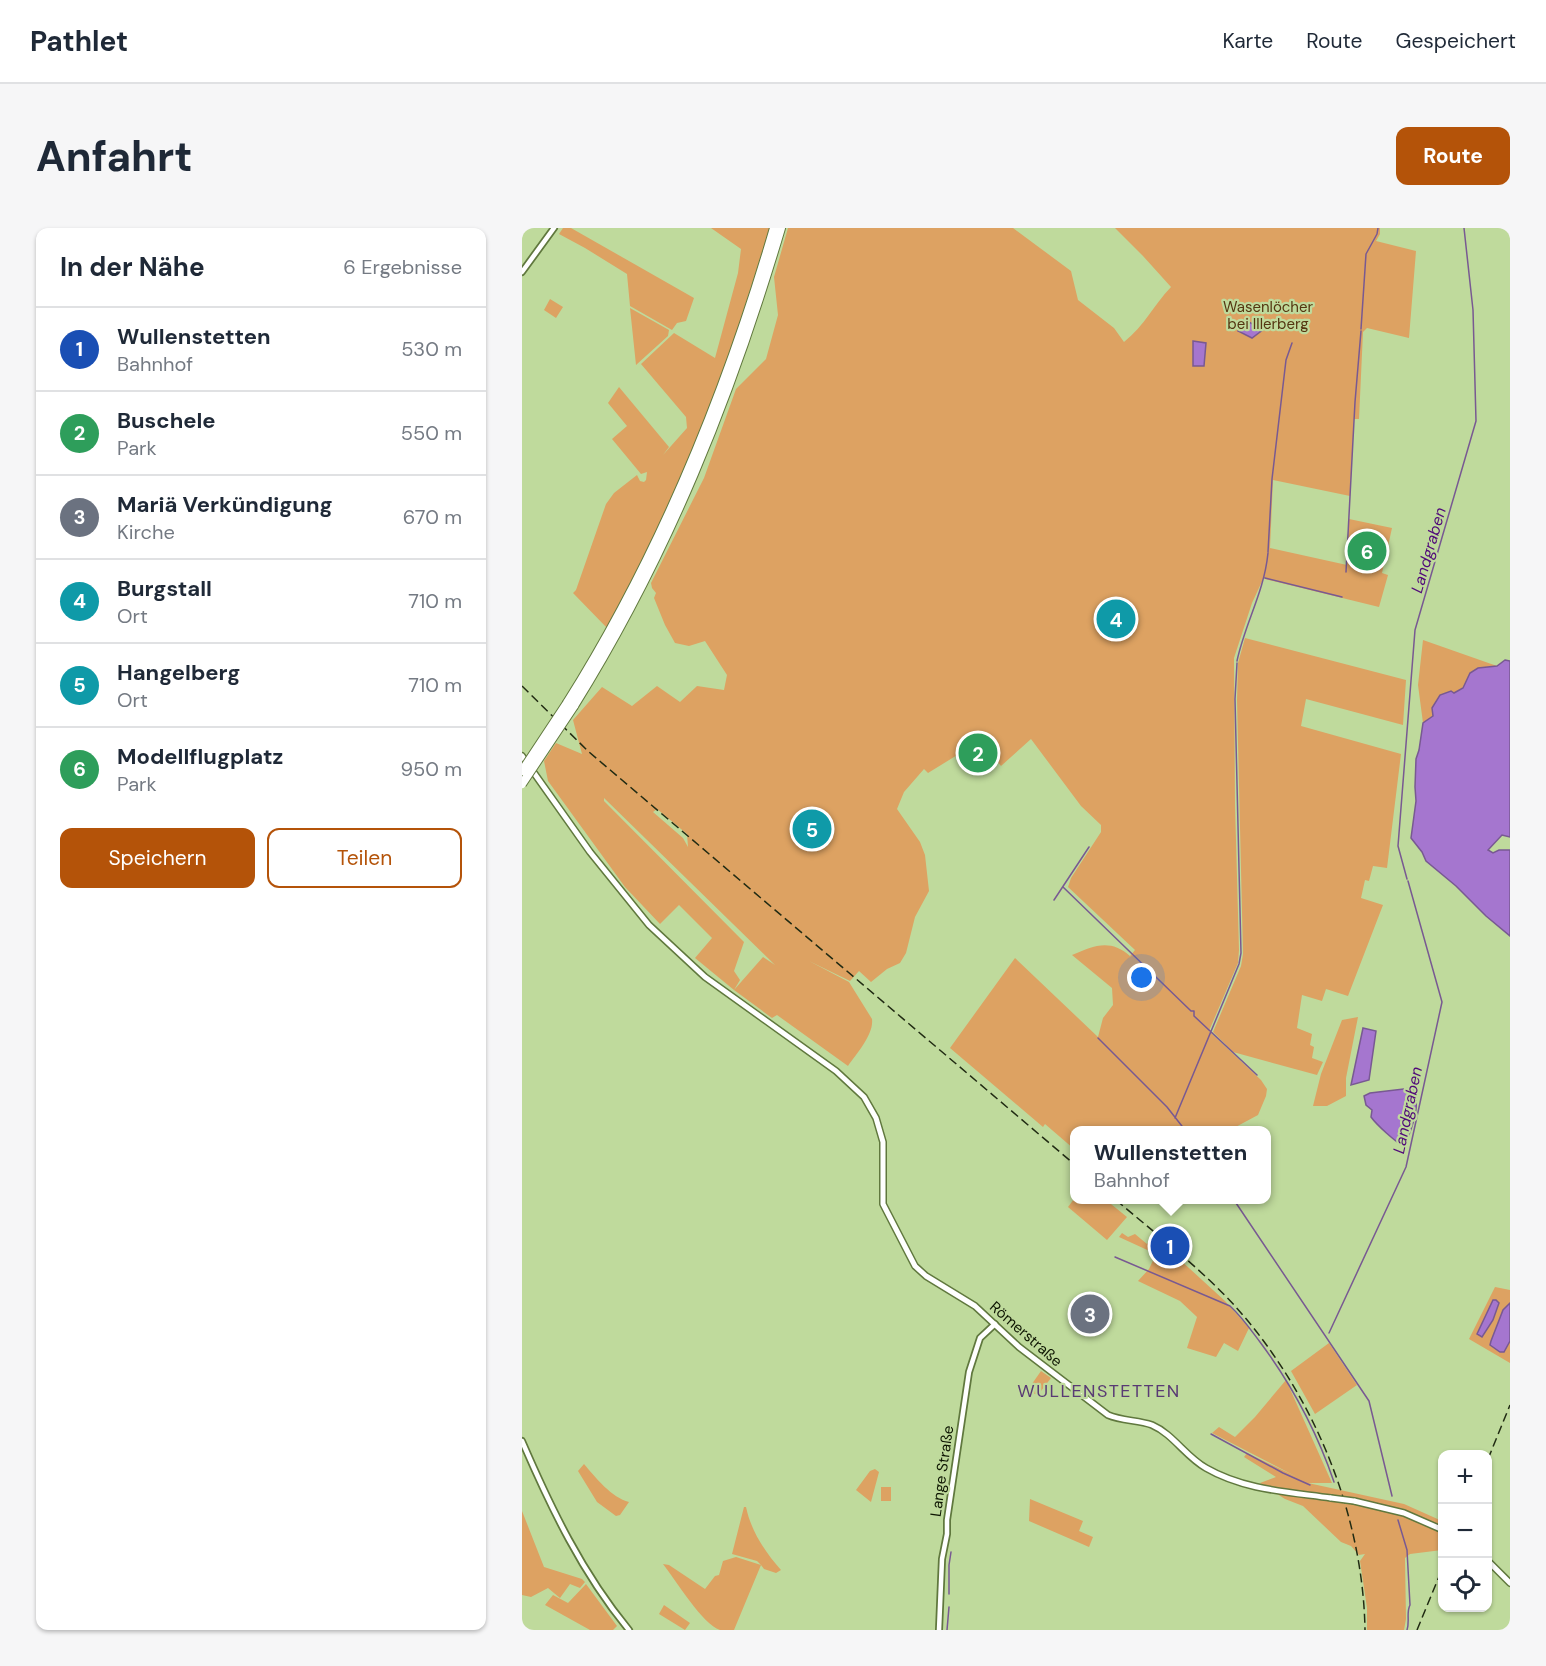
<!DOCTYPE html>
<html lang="de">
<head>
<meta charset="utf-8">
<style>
  body { margin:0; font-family:"DM Sans",sans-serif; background:#f6f6f7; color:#1f2937 }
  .controls { position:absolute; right:18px; bottom:18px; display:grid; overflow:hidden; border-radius:12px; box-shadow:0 2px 4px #0004 }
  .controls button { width:54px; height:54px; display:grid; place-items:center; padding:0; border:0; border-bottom:2px solid #e0e1e3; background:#fff; color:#1f2937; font:30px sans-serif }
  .you { position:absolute; left:620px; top:750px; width:21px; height:21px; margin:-15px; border:4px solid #fff; border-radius:50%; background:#1a73e8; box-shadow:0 0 0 9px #1a73e833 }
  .badge { display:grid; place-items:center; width:39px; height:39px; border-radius:50%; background:#b45309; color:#fff; font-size:20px; font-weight:700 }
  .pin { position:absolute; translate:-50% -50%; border:3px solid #fff; box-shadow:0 2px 6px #0006 }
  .popup { position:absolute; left:548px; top:898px; width:201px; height:78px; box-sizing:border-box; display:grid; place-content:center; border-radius:12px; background:#fff; filter:drop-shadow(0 2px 4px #0005); font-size:20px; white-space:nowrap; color:#747a83 }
  .popup b { font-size:22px; color:#1f2937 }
  .popup::after { content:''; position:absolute; left:50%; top:100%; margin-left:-12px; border:12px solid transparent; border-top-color:#fff }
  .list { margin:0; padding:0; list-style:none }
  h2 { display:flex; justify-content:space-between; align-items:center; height:78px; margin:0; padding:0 24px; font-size:26px }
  h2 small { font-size:20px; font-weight:400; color:#747a83 }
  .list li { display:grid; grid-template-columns:39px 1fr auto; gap:18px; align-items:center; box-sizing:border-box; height:84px; padding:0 24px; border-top:2px solid #e0e1e3 }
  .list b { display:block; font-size:22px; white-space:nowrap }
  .list p { margin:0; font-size:20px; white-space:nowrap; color:#747a83 }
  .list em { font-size:20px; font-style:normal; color:#747a83 }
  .actions { display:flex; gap:12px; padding:18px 24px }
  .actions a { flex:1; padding:14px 0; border:2px solid #b45309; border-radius:12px; text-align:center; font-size:21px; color:#b45309 }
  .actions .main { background:#b45309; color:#fff }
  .icon { flex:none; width:33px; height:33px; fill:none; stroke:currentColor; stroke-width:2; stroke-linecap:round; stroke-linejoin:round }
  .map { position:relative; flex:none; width:988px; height:1402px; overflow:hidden; border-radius:12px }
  header { display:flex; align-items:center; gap:36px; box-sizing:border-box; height:84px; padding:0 30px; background:#fff; border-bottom:2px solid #e0e1e3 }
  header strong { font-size:28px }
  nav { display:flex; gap:33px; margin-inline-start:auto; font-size:21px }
  .intro { display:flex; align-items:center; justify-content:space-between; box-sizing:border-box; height:144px; padding:0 36px }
  h1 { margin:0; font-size:42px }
  .button { padding:15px 27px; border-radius:12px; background:#b45309; color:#fff; font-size:21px; font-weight:700 }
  main { display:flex; gap:36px; padding:0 36px }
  aside { flex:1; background:#fff; border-radius:12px; box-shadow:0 2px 4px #0004 }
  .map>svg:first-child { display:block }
</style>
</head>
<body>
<header>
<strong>Pathlet</strong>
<nav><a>Karte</a><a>Route</a><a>Gespeichert</a></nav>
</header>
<div class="intro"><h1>Anfahrt</h1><a class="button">Route</a></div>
<main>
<aside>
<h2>In der Nähe<small>6 Ergebnisse</small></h2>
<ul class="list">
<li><span class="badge" style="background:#1a4fb4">1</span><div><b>Wullenstetten</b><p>Bahnhof</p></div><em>530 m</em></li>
<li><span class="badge" style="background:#2e9e5b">2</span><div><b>Buschele</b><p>Park</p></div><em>550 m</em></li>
<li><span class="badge" style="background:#6b7280">3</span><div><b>Mariä Verkündigung</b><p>Kirche</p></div><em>670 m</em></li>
<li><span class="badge" style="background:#0f9aa8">4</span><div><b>Burgstall</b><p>Ort</p></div><em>710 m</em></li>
<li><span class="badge" style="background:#0f9aa8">5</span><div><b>Hangelberg</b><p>Ort</p></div><em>710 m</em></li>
<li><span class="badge" style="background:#2e9e5b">6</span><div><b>Modellflugplatz</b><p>Park</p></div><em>950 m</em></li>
</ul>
<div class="actions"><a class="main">Speichern</a><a>Teilen</a></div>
</aside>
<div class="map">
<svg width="988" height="1402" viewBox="0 0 988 1402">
  <rect width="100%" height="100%" fill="#bfda9c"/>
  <path fill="#dda262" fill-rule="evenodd" d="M 41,0 L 49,0 L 172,70 L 164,93 L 155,95 L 150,102 L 108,78 L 105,46 L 63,20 L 37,6 Z
    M 189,0 L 248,0 L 193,171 L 139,296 L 86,401 L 51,365 L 54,362 L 84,276 L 92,265 L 115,247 L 118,253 L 122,254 L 124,252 L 125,244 L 119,246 L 90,211 L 105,198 L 86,175 L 97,159 L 147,219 L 141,227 L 165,200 L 164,189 L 119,136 L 152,105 L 193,130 L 216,45 L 219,21 Z
    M 266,0 L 491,0 L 549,43 L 556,72 L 592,100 L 602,114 C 623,97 631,78 649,59 L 621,28 L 593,0 L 858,0 L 858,6 L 854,13 L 894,23 L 887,110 L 845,100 L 841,104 L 837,191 L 832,191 L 828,268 L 751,252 L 748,320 L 825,337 L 827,291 L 870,300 L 860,345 L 866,347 L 857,379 L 743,351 L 742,349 L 730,375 L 712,430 L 713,576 L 717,722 L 716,735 L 687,803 L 739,852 L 745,861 L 744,868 L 736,887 L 708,902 L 552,902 L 552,921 L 523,896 L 521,899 L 428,820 L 493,730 L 576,809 L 581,790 L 591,777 L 590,760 L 550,727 C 571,718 588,710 608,728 L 613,722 L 546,659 L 549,650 L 579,604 L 579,597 L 559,578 L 509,511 L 479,538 L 458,513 L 406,545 L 402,541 L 382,564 L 375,581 L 398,614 L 403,627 L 407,663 L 393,689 L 384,725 L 378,735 L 365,741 L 349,754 L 337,743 L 328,753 L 287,733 L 327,754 L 350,791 C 352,807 334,826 326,838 L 255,787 L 250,790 L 212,762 L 173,730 L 190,710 L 157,677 L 138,696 L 103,659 L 26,553 L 22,533 L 34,515 L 60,526 L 51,492 L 80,459 L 110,478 L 135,458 L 158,474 L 175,458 L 202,462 L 205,447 L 183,413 L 167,418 L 153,415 L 143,397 L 132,370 L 134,365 L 130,360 L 129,355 L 182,250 L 214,161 L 244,131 L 256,87 L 252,49 ZM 82,570 L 253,737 L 241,729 L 212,762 L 218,752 L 212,743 L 222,714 L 82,573 ZM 135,581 L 165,606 L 166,619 L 161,610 L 131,584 Z
    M 28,71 L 41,79 L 34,90 L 22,82 Z
    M 108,80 L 147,102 L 146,108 L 114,137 Z
    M 723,410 L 884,452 L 881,497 L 784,471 L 779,498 L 879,526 L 865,640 L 851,638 L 847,653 L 843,652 L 839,670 L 861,677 L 826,768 L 804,761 L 800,773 L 780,767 L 775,800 L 790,806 L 788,817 L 792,819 L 790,830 L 801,834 L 795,847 L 711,824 L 691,804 L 719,738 L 721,726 L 715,472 L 716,435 Z
    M 901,412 L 975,438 L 956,440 L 948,445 L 941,460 L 932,466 L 911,488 L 901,495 L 896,457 Z
    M 836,789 L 824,850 L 824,868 L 805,878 L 791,878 L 799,846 L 820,792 Z
    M 552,971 L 584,972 L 605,989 L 585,1012 L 546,979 Z
    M 600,1005 L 606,1009 L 613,1006 L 625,1016 L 632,1008 L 703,1073 L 727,1100 L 716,1123 L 702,1115 L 694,1129 L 665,1120 L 675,1089 L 658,1073 L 616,1053 L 627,1041 L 634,1026 L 597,1009 Z
    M 973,1059 L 988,1062 L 988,1135 L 947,1111 Z
    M 807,1115 L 835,1157 L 793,1186 L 769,1143 Z
    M 519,1143 L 529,1150 L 516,1167 L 505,1163 Z
    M 764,1152 L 810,1255 L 786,1255 L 882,1276 L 920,1293 L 920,1322 L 888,1326 L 883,1330 L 884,1391 L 882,1402 L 845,1402 L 845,1380 L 838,1333 L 843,1326 L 837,1327 L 829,1318 L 819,1314 L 781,1278 L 763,1271 L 738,1255 L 754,1249 L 722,1229 L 725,1225 L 775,1249 L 690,1205 L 697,1199 L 713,1209 L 733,1189 Z
    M 62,1236 C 73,1249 90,1270 107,1274 L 98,1287 L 94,1288 L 75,1274 L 56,1243 Z
    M 353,1241 L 357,1244 L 349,1274 L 334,1262 L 348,1243 Z
    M 359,1259 L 369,1259 L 369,1273 L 359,1273 Z
    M 508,1271 L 561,1293 L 557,1303 L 571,1309 L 567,1319 L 507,1293 Z
    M 222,1279 L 224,1279 C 229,1303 243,1324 259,1342 L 254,1345 L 242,1341 L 239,1337 L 212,1402 C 208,1402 202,1402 198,1402 C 181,1397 153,1351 141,1336 L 147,1337 L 183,1361 L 193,1348 L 197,1347 L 201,1333 L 214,1329 L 239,1337 L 235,1333 L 210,1326 Z
    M 0,1283 L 22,1339 L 60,1351 L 63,1354 L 58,1360 L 48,1356 L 38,1370 L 26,1360 L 9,1369 L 0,1367 Z
    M 64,1356 L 95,1398 L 91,1402 L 68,1402 L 23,1377 L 31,1367 L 46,1375 Z
    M 142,1377 L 168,1395 L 163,1402 L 137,1386 Z"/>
  <path fill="#a576cf" stroke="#785992" stroke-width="1.5" d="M 722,92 L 742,101 L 730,110 L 716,103 Z
    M 671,113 L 684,115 L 682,138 L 671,138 Z
    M 983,432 L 988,433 L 988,609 L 980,607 L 966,622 L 971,625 L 977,622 L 988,622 L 988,708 L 964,688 L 934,658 L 904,633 L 900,624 L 889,610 L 894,573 L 893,559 L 894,531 L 897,522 L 901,495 L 911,488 L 910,480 L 918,467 L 929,463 L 932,465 L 941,460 L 948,445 L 956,440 L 975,438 Z
    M 841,800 L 854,803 L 847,852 L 829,857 Z
    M 890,860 C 901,875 889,903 882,918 C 874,915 854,896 849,889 L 850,882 L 844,877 L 842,868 L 848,865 Z
    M 971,1072 L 974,1072 L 977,1075 L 971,1092 L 960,1109 L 955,1106 Z
    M 988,1075 L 988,1113 L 982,1124 L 978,1124 L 968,1117 L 969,1113 L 981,1082 Z"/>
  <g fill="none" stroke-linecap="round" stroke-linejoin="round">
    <path stroke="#785992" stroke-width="1.5" d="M 839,101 L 844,26 L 855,6 L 856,0
      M 746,324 L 750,251 L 764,132 L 770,115
      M 824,344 L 833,174 L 839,103
      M 743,350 L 820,369
      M 715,433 C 723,395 742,365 746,325
      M 885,651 L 876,618 L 893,402 L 954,193 L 951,82 L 942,0
      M 541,659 L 669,783 L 672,783 L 672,788 L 735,847
      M 532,672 L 567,619
      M 576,810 L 645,879 L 663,902
      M 653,890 L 717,736 L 719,725 L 713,471 L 715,435
      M 712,972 L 847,1173 L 870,1268
      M 593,1029 L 708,1078 C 720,1089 729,1102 738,1114 C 770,1157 795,1204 812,1254
      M 807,1105 L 884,939 L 920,774 L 886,653
      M 689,1206 L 761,1245 L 788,1257
      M 876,1292 L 885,1322 L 888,1377 C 884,1385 888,1393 885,1402
      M 427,1366 L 427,1337 L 429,1324
      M 425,1402 L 427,1379"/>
    <g stroke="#60783e" stroke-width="8">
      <path id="tertiary" d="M 0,44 L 32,0
        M 0,1213 C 29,1280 60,1345 107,1402
        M 417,1402 L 420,1331 L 425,1306 L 425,1292 L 447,1144 L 458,1110 L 473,1096"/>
    </g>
    <g stroke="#60783e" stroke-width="8">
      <path id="secondary" d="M 0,528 L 68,624 L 127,697 L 183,749 L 314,843 L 342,869 L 354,890 L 361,914 L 361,976 L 393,1038 L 404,1048 L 453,1078 L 497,1119 L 586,1187 C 600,1193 616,1192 630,1197 C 651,1206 664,1229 684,1240 C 722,1262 767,1264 809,1270
        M 832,1273 L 882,1285 L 921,1302
        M 966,1333 L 988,1355"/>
    </g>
    <g stroke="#60783e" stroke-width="10">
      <path id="motorway" d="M 45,475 C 138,327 203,168 252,0
        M 52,478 C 146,327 209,169 259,0"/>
    </g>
    <use href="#tertiary" stroke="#fff" stroke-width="4.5"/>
    <use href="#secondary" stroke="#fff" stroke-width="5"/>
    <use href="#motorway" stroke="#fff" stroke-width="8"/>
    <path stroke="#212b13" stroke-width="1.5" stroke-dasharray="9 4.5" stroke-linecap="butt" d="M 0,458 L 67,524 L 552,936
      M 594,972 C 634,1006 677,1039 713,1078 C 791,1165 841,1285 843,1402
      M 966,1231 L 988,1177
      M 895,1402 L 921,1339"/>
    <g stroke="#60783e" stroke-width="8" stroke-linecap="butt">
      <path id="secondary-bridge" d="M 809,1270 L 832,1273"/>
    </g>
    <g stroke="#60783e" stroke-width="10" stroke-linecap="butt">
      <path id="motorway-bridge" d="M 0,543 L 45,475
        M 0,556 L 52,478"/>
    </g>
    <use href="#secondary-bridge" stroke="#fff" stroke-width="5"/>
    <use href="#motorway-bridge" stroke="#fff" stroke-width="8"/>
  </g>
  <g text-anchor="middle" stroke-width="4.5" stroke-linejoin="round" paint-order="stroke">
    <g font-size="15" fill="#553611" stroke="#bfda9c">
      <text x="746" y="84">Wasenlöcher<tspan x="746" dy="17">bei Illerberg</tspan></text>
    </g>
    <g font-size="15" fill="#0e1602" stroke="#bfda9c">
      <text transform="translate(504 1106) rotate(41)" y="5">Römerstraße</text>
      <text transform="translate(420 1243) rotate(-82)" y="5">Lange Straße</text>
    </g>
    <g font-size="16" font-style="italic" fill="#500979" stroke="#bfda9c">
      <text transform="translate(906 322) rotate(-74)" y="6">Landgraben</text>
      <text transform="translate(885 882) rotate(-78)" y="6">Landgraben</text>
    </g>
    <g font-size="18" letter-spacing="1.5" fill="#593a74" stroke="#bfda9c">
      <text x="577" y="1169">WULLENSTETTEN</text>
    </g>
  </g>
</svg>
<div class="controls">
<button>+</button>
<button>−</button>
<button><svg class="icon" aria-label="locate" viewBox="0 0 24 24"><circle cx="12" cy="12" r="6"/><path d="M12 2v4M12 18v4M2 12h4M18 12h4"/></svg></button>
</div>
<div class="you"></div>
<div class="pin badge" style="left:648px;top:1018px;background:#1a4fb4">1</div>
<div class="popup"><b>Wullenstetten</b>Bahnhof</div>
<div class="pin badge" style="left:456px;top:525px;background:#2e9e5b">2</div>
<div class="pin badge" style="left:568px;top:1086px;background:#6b7280">3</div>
<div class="pin badge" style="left:594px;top:391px;background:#0f9aa8">4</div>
<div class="pin badge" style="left:290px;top:601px;background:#0f9aa8">5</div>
<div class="pin badge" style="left:845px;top:323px;background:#2e9e5b">6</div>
</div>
</main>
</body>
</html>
